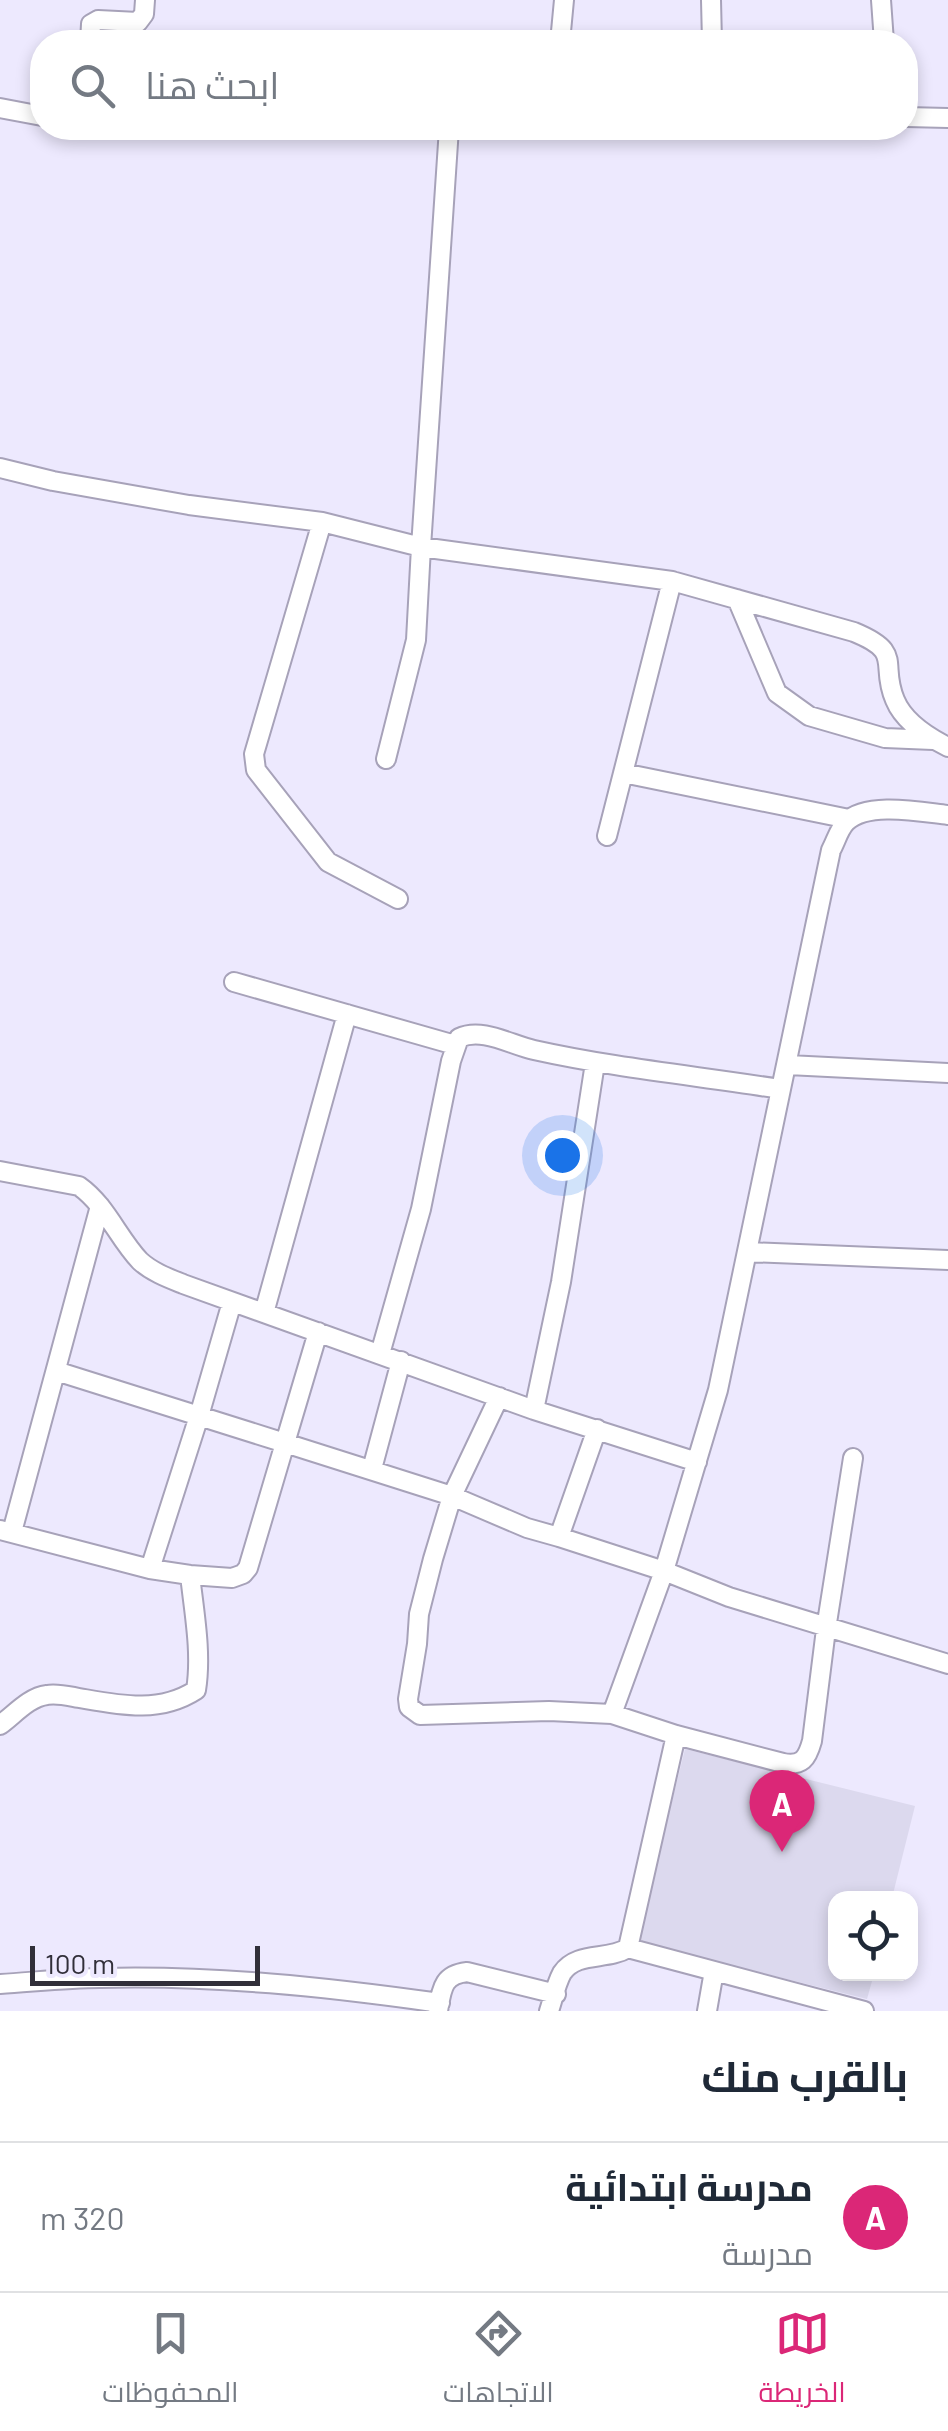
<!DOCTYPE html>
<html lang="ar">
<head>
<meta charset="utf-8">
<style>
  body { margin:0; font-family:Barlow,Cairo,sans-serif; background:#f2f2f3; color:#1f2937; direction:rtl }
  .controls { position:absolute; right:30px; bottom:30px; display:grid; overflow:hidden; border-radius:20px; box-shadow:0 5px 15px #0003 }
  .controls button { width:90px; height:90px; display:grid; place-items:center; padding:0; border:0; border-bottom:2px solid #e0e1e3; background:#fff; color:#1f2937; font:50px sans-serif }
  .scale { position:absolute; left:30px; bottom:25px; width:230px; box-sizing:border-box; padding-left:10px; border:5px solid #312f39; border-top:0; font-size:28px; line-height:35px; white-space:nowrap; color:#312f39; -webkit-text-stroke:8px #ede9fe; paint-order:stroke }
  .you { position:absolute; left:562px; top:1155px; width:35px; height:35px; margin:-25px; border:8px solid #fff; border-radius:50%; background:#1a73e8; box-shadow:0 0 0 15px #1a73e833 }
  .badge { display:grid; place-items:center; width:65px; height:65px; border-radius:50%; background:#db2777; color:#fff; font-size:32px; font-weight:700 }
  .pin { position:absolute; translate:-50% -82px; filter:drop-shadow(0 2px 5px #0008) }
  .pin::after { content:''; position:absolute; top:52px; width:35px; height:30px; background:inherit; clip-path:polygon(0 0,100% 0,50% 100%) }
  .list { margin:0; padding:0; list-style:none }
  h2 { display:flex; justify-content:space-between; align-items:center; height:130px; margin:0; padding:0 40px; font-size:42px }
  h2 small { font-size:32px; font-weight:400; color:#747a83 }
  .list li { display:grid; grid-template-columns:65px 1fr auto; gap:30px; align-items:center; box-sizing:border-box; height:150px; padding:0 40px; border-top:2px solid #e0e1e3 }
  .list b { display:block; font-size:38px; white-space:nowrap }
  .list p { margin:0; font-size:32px; white-space:nowrap; color:#747a83 }
  .list em { font-size:32px; font-style:normal; color:#747a83 }
  .icon { flex:none; width:55px; height:55px; fill:none; stroke:currentColor; stroke-width:2; stroke-linecap:round; stroke-linejoin:round }
  .map { position:relative; flex:none; width:948px; height:2011px; overflow:hidden; direction:ltr }
  .search { position:absolute; background:#fff; box-shadow:0 5px 15px #0003; left:30px; right:30px; top:30px; height:110px; display:flex; align-items:center; gap:25px; box-sizing:border-box; padding:0 35px; border-radius:40px; color:#747a83; font-size:38px }
  .sheet { height:280px; background:#fff }
  nav { display:flex; justify-content:space-around; align-items:center; box-sizing:border-box; height:140px; border-top:2px solid #e0e1e3; background:#fff; font-size:28px; color:#747a83 }
  nav a { display:grid; justify-items:center; gap:5px }
  nav .on { color:#db2777 }
  .map>svg:first-child { display:block }
</style>
</head>
<body>
<div class="map">
<svg width="948" height="2011" viewBox="0 0 948 2011">
  <rect width="100%" height="100%" fill="#ede9fe"/>
  <path fill="#dcd9ee" d="M 685,1749 L 915,1806 L 892,1898 L 836,1898 L 836,1974 L 874,1974 L 867,1999 L 637,1942 Z"/>
  <g fill="none" stroke-linecap="round" stroke-linejoin="round">
    <g stroke="#a7a2b9" stroke-width="22">
      <path id="minor" d="M 711,0 L 712,42
        M 881,0 L 884,42
        M 90,42 L 91,24 L 98,20 L 138,22 L 144,14 L 145,0
        M 560,42 L 564,0
        M 0,108 L 42,116
        M 906,117 L 948,118
        M 0,468 L 53,481 L 189,505 L 322,522 L 421,547 L 449,128
        M 322,522 L 254,754 L 256,770 L 328,862 L 398,899
        M 737,599 L 777,693 L 809,716 L 885,738 L 933,740
        M 386,759 L 416,640 L 421,547 L 672,581 L 854,632 C 905,653 879,663 895,700 C 904,722 928,737 948,747
        M 623,773 L 849,819
        M 607,836 L 672,581
        M 234,982 L 455,1045
        M 788,1065 L 948,1073
        M 0,1171 L 79,1186 C 106,1205 118,1238 140,1261 C 152,1272 168,1278 183,1284 L 534,1410 L 697,1462
        M 748,1252 L 948,1260
        M 264,1313 L 347,1014
        M 318,1332 L 285,1443 L 452,1496 L 527,1528 L 559,1537 L 664,1571 L 729,1597 L 948,1664
        M 380,1354 L 421,1209 L 451,1061 L 459,1038 C 482,1027 511,1045 534,1050 C 615,1068 698,1076 780,1089
        M 499,1397 L 452,1496 L 433,1559 L 419,1614 L 417,1644 L 408,1699 L 409,1707 L 420,1715 L 549,1711 L 612,1714 L 676,1735 L 783,1763 C 802,1766 807,1759 812,1741 L 826,1629 L 853,1458
        M 534,1410 L 561,1282 L 595,1063
        M 372,1469 L 401,1361
        M 0,1530 L 150,1569 L 190,1575 L 232,1578 L 243,1574 L 248,1568 L 285,1443 L 56,1371
        M 12,1532 L 100,1206
        M 559,1537 L 597,1429
        M 150,1569 L 199,1416 L 232,1302
        M 612,1714 L 664,1571 L 718,1390 L 831,850 C 836,841 839,829 846,822 C 867,801 921,812 948,815
        M 0,1725 C 14,1715 29,1697 47,1695 C 57,1693 68,1696 79,1698 C 119,1705 159,1714 196,1690 C 202,1653 194,1612 190,1575
        M 628,1948 L 864,2011
        M 0,1984 C 33,1982 67,1978 100,1978 C 214,1975 327,1987 440,2003
        M 438,2011 C 442,1989 442,1975 467,1972 L 556,1994
        M 549,2011 C 553,1999 556,1984 562,1973 C 577,1951 607,1961 628,1948 L 676,1735
        M 707,2011 L 714,1971"/>
    </g>
    <use href="#minor" stroke="#fff" stroke-width="18"/>
  </g>
</svg>
<div class="controls">
<button><svg class="icon" aria-label="locate" viewBox="0 0 24 24"><circle cx="12" cy="12" r="6"/><path d="M12 2v4M12 18v4M2 12h4M18 12h4"/></svg></button>
</div>
<div class="scale">100 m</div>
<div class="you"></div>
<div class="pin badge" style="left:782px;top:1852px">A</div>
<div class="search"><svg class="icon" aria-label="search" viewBox="0 0 24 24"><circle cx="10" cy="10" r="6"/><path d="M15 15l6 6"/></svg>ابحث هنا</div>
</div>
<section class="sheet">
<h2>بالقرب منك<small></small></h2>
<ul class="list">
<li><span class="badge">A</span><div><b>مدرسة ابتدائية</b><p>مدرسة</p></div><em>320 m</em></li>
</ul>
</section>
<nav>
<a class="on"><svg class="icon" aria-label="map" viewBox="0 0 24 24"><path d="M3 6l6-2 6 2 6-2v14l-6 2-6-2-6 2zM9 4v14M15 6v14"/></svg>الخريطة</a>
<a><svg class="icon" aria-label="directions" viewBox="0 0 24 24"><path d="M12 3l9 9-9 9-9-9zM9 14v-3h6M13 9l2 2-2 2"/></svg>الاتجاهات</a>
<a><svg class="icon" aria-label="saved" viewBox="0 0 24 24"><path d="M7 4h10v16l-5-4-5 4z"/></svg>المحفوظات</a>
</nav>
</body>
</html>
